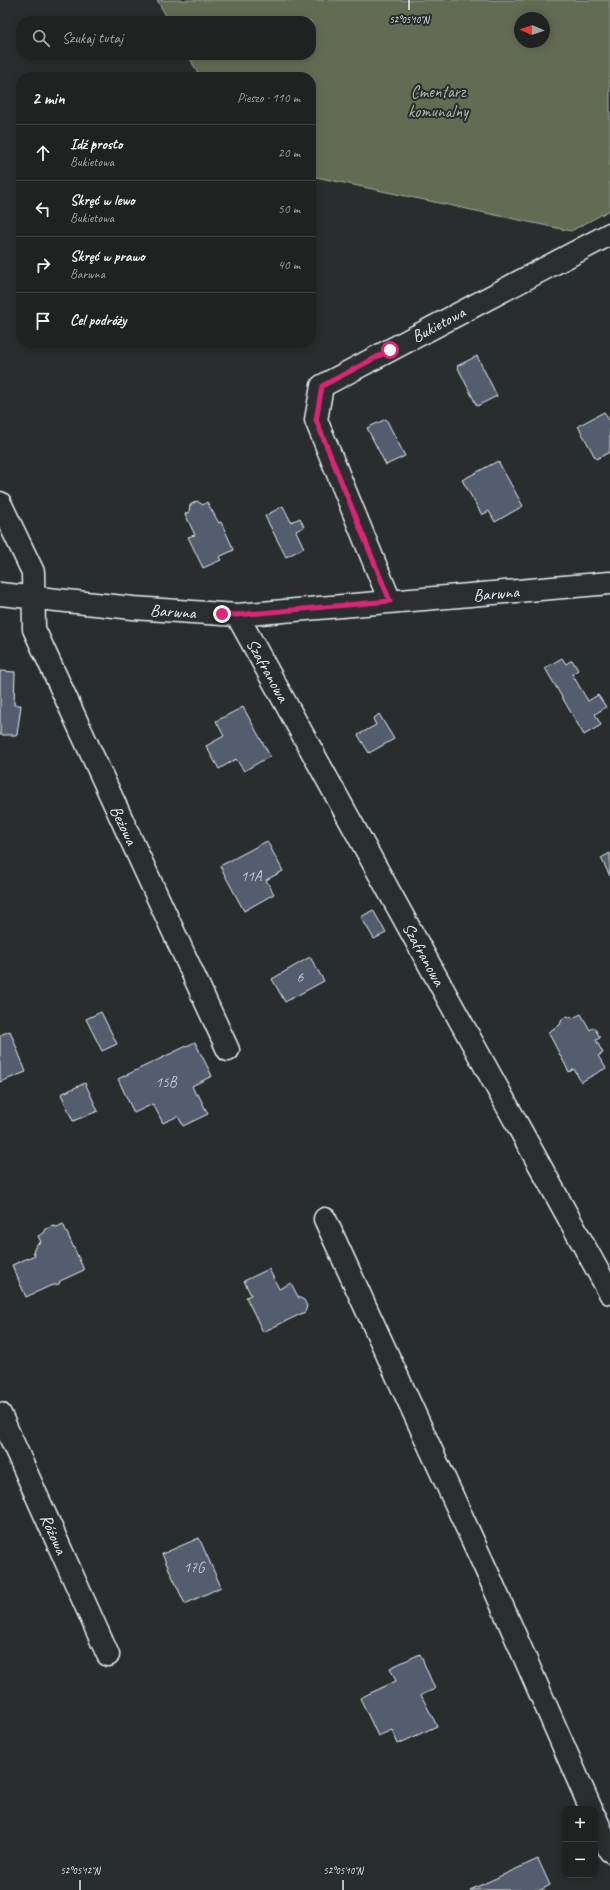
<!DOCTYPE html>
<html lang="pl">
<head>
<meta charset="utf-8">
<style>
  body { margin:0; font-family:Caveat,sans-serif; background:#2d2f2f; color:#f1f3f6 }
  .controls { position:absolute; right:12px; bottom:12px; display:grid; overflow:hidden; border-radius:8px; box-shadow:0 2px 10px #0003 }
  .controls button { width:36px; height:36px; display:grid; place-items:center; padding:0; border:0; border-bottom:1px solid #3d3f40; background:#202222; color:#f1f3f6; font:20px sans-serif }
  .compass { position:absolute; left:514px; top:12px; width:36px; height:36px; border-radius:50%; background:#202222; box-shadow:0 2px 10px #0003; rotate:272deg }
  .stop { position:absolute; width:12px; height:12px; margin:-9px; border:3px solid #db2777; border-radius:50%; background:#fff }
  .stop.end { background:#db2777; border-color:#fff; box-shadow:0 1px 4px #0008 }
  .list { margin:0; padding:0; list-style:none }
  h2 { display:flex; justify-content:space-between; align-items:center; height:52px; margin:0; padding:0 16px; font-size:17px }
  h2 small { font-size:13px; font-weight:400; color:#a2a4a5 }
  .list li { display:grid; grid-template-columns:26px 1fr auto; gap:12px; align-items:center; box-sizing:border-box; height:56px; padding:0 16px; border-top:1px solid #3d3f40 }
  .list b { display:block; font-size:15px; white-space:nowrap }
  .list p { margin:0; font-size:13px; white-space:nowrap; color:#a2a4a5 }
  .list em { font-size:13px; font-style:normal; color:#a2a4a5 }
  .icon { flex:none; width:22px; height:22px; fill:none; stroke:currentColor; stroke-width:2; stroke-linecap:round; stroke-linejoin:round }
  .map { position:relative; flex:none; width:610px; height:1890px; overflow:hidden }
  .search { position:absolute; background:#202222; box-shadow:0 2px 10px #0003; left:16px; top:16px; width:300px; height:44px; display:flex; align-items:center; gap:10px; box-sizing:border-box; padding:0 14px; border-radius:16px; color:#a2a4a5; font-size:15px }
  .panel { position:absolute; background:#202222; box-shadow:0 2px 10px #0003; left:16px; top:72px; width:300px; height:276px; border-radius:16px }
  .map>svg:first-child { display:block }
</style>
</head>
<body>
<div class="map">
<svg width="610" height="1890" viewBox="0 0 610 1890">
  <rect width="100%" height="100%" fill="#2a2d2e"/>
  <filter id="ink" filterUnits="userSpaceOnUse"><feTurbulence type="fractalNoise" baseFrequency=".025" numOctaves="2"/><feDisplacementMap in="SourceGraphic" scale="8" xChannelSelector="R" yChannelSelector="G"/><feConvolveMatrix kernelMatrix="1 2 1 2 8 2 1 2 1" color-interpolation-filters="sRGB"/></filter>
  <g filter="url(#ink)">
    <path fill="#636c52" stroke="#a6aea5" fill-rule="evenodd" d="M 157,0 L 610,0 L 610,210 L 571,231 L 311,176 L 311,77 L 200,77 L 188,55 L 311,55 L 311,21 L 169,21 ZM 520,18 L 544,18 L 544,42 L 520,42 Z"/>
    <path fill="#525d6d" stroke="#e8f1f8" d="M 477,356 L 497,396 L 477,406 L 457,366 Z
      M 604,412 L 610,422 L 610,452 L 596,459 L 578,426 Z
      M 386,419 L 405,456 L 386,465 L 367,428 Z
      M 498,461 L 523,506 L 495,522 L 489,511 L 482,515 L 462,480 Z
      M 197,501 L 203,505 L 207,502 L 219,523 L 221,522 L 234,550 L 219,557 L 221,560 L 203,568 L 188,537 L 195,535 L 185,514 L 189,512 L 190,505 Z
      M 283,506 L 291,522 L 300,518 L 304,527 L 296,531 L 304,548 L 286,557 L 265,516 Z
      M 562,658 L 566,664 L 572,660 L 578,670 L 572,674 L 588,701 L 598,695 L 606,707 L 595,714 L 601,725 L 584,735 L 545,668 Z
      M 0,671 L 15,672 L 14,705 L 21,705 L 17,735 L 0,735 Z
      M 243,707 L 270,756 L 244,771 L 236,759 L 219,769 L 206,746 L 224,736 L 216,721 Z
      M 379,714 L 394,739 L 369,753 L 358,735 L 376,725 L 373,719 Z
      M 267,841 L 283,871 L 266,880 L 274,894 L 244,911 L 220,866 Z
      M 610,853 L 610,876 L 601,858 Z
      M 373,910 L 386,933 L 374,939 L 361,917 Z
      M 310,957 L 324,981 L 285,1002 L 272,979 Z
      M 101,1012 L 117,1044 L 102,1051 L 86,1019 Z
      M 581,1014 L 590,1030 L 594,1027 L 600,1038 L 596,1040 L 603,1053 L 598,1056 L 606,1068 L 581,1082 L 574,1069 L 569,1072 L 548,1032 L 560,1025 L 562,1019 L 567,1016 L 573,1018 Z
      M 10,1031 L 26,1072 L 0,1082 L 0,1035 Z
      M 195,1042 L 212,1076 L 192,1086 L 196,1095 L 198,1094 L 208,1114 L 183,1126 L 178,1116 L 163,1123 L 153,1104 L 134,1113 L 118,1079 Z
      M 85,1083 L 98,1111 L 73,1121 L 61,1094 Z
      M 63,1224 L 84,1270 L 60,1281 L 59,1284 L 50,1286 L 26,1297 L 12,1265 L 35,1255 L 33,1252 L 36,1245 L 41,1242 L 38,1236 L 44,1233 L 46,1229 L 53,1226 L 57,1227 Z
      M 269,1269 L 279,1289 L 291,1283 L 298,1297 L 304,1300 L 307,1306 L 305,1312 L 263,1332 L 246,1297 L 251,1295 L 244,1281 Z
      M 199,1538 L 221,1587 L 185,1604 L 162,1554 Z
      M 420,1654 L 435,1689 L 421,1695 L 437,1726 L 398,1744 L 392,1730 L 378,1736 L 360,1698 L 396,1681 L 390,1668 Z
      M 538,1859 L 550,1885 L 541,1890 L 470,1890 Z"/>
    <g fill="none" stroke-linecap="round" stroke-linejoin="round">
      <g stroke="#e8f1f8" stroke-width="25">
        <path id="minor" d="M 0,503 L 33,572 L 34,629 L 228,1050
          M 0,594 L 133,608 L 237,615 L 610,583
          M 390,601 L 316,420 L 322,386 L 610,234
          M 237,615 L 610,1293
          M 325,1219 L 489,1576 L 591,1809
          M 0,1414 L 108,1655
          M 595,1817 L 610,1851"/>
      </g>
      <use href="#minor" stroke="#2a2d2e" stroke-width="22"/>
    </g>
  </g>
  <g fill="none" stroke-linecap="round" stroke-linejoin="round" filter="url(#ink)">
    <path stroke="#db2777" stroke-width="5" d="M 222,614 L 237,615 L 390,601 L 316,420 L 322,386 L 390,350"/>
  </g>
  <path fill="none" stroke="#e8f1f8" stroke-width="1.5" d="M 409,10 L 409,0M 80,1890 L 80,1880M 343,1890 L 343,1880"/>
  <g text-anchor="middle" stroke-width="4" stroke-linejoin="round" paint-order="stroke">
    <g font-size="15" fill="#c2ccd5">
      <text x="251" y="881">11A</text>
      <text x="300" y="982">6</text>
      <text x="166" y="1087">15B</text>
      <text x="194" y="1572">17G</text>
    </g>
    <g font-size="17" fill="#acb5ad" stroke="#2a2d2e">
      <text x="438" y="97">Cmentarz<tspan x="438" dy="20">komunalny</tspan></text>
    </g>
    <g font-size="17" fill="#e8f1f8" stroke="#2a2d2e">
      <text transform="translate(438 324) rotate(-28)" y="6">Bukietowa</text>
      <text transform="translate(496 593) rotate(-5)" y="6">Barwna</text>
      <text transform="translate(173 611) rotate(4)" y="6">Barwna</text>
      <text transform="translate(268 670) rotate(61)" y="6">Szafranowa</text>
      <text transform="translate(124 825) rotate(65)" y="6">Beżowa</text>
      <text transform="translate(424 954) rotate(61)" y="6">Szafranowa</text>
      <text transform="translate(54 1534) rotate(66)" y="6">Różowa</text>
    </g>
  </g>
  <g font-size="10" text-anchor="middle" fill="#e8f1f8" stroke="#2a2d2e" stroke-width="4" stroke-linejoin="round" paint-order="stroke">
    <text x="409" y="23">52°05'10"N</text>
    <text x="80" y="1874">52°05'12"N</text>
    <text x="343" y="1874">52°05'10"N</text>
  </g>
</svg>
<div class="controls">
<button>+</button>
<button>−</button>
</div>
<svg class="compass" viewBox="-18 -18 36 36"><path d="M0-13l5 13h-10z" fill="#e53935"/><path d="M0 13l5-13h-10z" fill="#a2a4a5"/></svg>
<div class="stop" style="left:390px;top:350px"></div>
<div class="stop end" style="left:222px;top:614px"></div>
<div class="search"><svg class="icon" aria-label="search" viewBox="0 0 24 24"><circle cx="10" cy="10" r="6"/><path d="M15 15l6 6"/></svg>Szukaj tutaj</div>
<section class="panel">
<h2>2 min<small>Pieszo · 110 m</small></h2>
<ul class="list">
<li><svg class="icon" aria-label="ahead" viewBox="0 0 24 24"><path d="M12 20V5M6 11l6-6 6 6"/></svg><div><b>Idź prosto</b><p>Bukietowa</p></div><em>20 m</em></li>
<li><svg class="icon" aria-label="left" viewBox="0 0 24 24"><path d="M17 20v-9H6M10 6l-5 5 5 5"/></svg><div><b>Skręć w lewo</b><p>Bukietowa</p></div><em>50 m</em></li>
<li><svg class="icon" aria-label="right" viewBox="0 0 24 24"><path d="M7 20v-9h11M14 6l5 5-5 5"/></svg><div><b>Skręć w prawo</b><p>Barwna</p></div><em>40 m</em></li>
<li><svg class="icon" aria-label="arrive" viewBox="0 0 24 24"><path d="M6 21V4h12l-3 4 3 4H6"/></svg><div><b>Cel podróży</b></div></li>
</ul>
</section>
</div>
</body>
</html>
